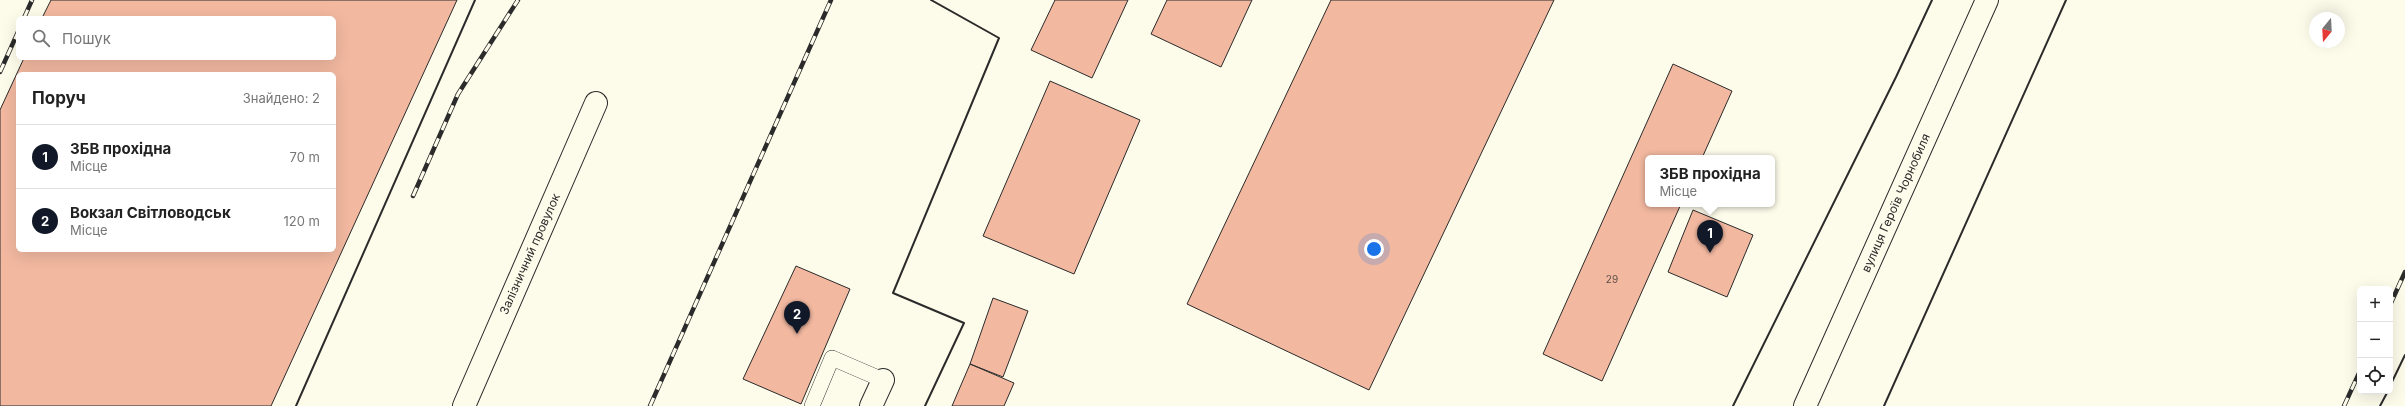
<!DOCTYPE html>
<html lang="uk">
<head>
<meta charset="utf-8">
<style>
  body { margin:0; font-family:Inter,sans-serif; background:#f2f2f2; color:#222 }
  .controls { position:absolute; right:12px; bottom:12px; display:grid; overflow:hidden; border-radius:6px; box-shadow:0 4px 16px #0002 }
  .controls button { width:36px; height:36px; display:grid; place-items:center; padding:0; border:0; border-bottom:1px solid #e0e0e0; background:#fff; color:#222; font:20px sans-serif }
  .compass { position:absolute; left:2309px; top:12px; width:36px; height:36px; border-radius:50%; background:#fff; box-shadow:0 4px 16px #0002; rotate:198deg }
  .you { position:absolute; left:1374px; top:249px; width:14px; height:14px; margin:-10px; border:3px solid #fff; border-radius:50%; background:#1a73e8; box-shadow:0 0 0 6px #1a73e833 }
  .badge { display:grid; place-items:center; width:26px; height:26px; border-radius:50%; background:#111827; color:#fff; font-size:13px; font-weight:700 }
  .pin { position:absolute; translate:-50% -33px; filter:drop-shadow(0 1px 2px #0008) }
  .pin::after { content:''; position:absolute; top:21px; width:14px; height:12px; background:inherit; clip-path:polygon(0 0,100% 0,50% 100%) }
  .popup { position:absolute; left:1645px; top:155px; width:130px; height:52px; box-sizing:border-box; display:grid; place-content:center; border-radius:6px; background:#fff; filter:drop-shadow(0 1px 3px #0005); font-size:13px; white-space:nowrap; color:#767676 }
  .popup b { font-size:15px; color:#222 }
  .popup::after { content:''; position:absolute; left:50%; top:100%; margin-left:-8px; border:8px solid transparent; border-top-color:#fff }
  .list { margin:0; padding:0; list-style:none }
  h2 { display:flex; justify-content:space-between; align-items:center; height:52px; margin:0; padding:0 16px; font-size:17px }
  h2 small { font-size:13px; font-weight:400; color:#767676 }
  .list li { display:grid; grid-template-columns:26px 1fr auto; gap:12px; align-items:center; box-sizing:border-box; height:64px; padding:0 16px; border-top:1px solid #e0e0e0 }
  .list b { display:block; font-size:15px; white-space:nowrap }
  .list p { margin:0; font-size:13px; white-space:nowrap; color:#767676 }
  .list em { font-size:13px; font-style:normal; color:#767676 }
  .icon { flex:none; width:22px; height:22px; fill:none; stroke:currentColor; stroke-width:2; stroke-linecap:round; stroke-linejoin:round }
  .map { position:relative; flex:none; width:2405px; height:406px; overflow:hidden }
  .search { position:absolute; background:#fff; box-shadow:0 4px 16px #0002; left:16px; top:16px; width:320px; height:44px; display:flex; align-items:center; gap:10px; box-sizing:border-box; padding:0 14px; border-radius:6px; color:#767676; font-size:15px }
  .panel { position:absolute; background:#fff; box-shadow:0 4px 16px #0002; left:16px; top:72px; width:320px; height:180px; border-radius:6px }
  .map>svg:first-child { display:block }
</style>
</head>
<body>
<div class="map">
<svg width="2405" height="406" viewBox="0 0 2405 406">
  <rect width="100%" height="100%" fill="#fdfbea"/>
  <path fill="#f2b8a0" stroke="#2b2b2b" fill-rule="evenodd" d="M 51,0 L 457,0 L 271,406 L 0,406 L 0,110 L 24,58 L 334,58 L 334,18 L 42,18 ZM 18,74 L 334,74 L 334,250 L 18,250 Z
    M 1055,0 L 1128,0 L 1092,78 L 1031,50 Z
    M 1167,0 L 1252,0 L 1221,67 L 1151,34 Z
    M 1331,0 L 1554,0 L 1369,390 L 1187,304 Z
    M 1673,64 L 1732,91 L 1702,158 L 1648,158 L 1648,204 L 1681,204 L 1602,381 L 1543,354 Z
    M 1050,81 L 1140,120 L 1074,274 L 983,236 Z
    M 1693,210 L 1753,235 L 1727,297 L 1668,272 Z
    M 796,266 L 850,289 L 801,404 L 743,379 Z
    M 993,298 L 1028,311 L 1003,377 L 970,364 Z
    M 970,364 L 1014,383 L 1004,406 L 952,406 Z"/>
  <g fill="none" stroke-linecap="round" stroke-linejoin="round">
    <g stroke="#2b2b2b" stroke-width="16">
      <path id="service" d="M 812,406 L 832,358 L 883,380"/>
    </g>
    <g stroke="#2b2b2b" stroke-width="24">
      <path id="minor" d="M 464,406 L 596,103
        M 871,406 L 883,380"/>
    </g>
    <g stroke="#2b2b2b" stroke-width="24">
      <path id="secondary" d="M 1805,406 L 1987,0"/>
    </g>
    <use href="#service" stroke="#fdfbea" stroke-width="15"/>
    <use href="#minor" stroke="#fdfbea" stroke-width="22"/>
    <use href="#secondary" stroke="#fdfbea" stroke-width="22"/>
    <g stroke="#2b2b2b" stroke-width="4.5">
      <path id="rail" d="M 24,18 L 32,0
        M 0,72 L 18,32
        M 413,196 L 458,94 L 518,0
        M 2390,305 L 2405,272
        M 650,406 L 831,0
        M 2344,406 L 2360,371"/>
    </g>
    <use href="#rail" stroke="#fdfbea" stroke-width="3" stroke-dasharray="9" stroke-linecap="butt"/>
    <path stroke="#2b2b2b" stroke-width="2" d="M 2390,386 L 2405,355
      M 296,406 L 475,0
      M 925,406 L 964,323 L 893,293 L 999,38 L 931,0
      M 1733,406 L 1896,77 L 1932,0
      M 1884,406 L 2066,0
      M 2380,406 L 2388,391"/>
  </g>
  <g text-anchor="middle" stroke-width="3" stroke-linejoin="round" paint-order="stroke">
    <g font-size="10" fill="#5d4e48">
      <text x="1612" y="283">29</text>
    </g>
    <g font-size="12" fill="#2b2b2b" stroke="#fdfbea">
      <text transform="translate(1896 203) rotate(-66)" y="4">вулиця Героїв Чорнобиля</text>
      <text transform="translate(530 254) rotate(-66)" y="4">Залізничний провулок</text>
    </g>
  </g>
</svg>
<div class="controls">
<button>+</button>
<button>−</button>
<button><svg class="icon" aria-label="locate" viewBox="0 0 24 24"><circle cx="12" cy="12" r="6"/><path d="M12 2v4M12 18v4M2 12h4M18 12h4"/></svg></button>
</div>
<svg class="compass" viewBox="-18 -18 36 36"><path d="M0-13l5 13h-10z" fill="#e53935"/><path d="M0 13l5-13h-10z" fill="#767676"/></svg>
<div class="you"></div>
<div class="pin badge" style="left:1710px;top:253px">1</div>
<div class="popup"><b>ЗБВ прохідна</b>Місце</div>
<div class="pin badge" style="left:797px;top:334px">2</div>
<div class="search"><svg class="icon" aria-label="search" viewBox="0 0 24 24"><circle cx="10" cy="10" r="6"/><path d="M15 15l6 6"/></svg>Пошук</div>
<section class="panel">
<h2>Поруч<small>Знайдено: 2</small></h2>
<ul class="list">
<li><span class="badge">1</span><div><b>ЗБВ прохідна</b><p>Місце</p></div><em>70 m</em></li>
<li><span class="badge">2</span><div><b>Вокзал Світловодськ</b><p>Місце</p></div><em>120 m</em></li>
</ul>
</section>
</div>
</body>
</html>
